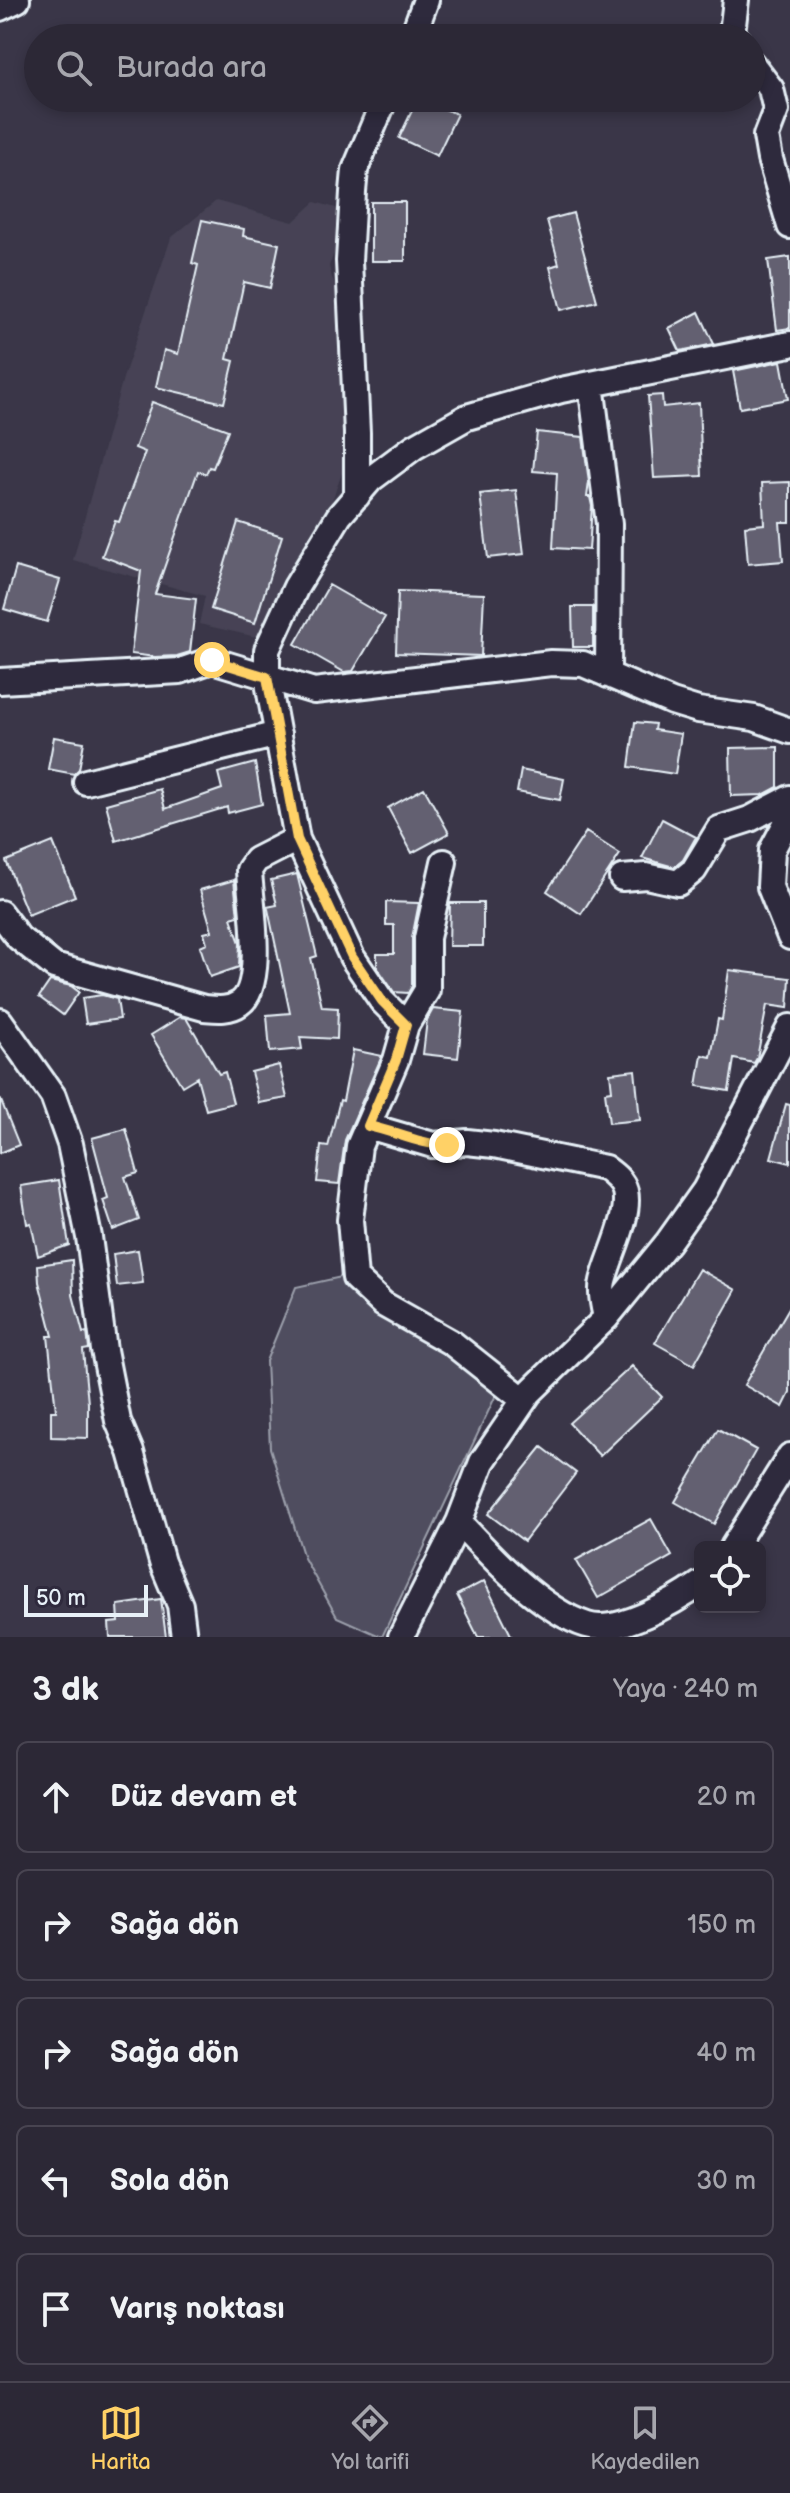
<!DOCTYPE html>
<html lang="tr">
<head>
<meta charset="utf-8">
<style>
  body { margin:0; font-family:"Balsamiq Sans",sans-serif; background:#34303e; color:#f1f3f6 }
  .controls { position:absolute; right:24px; bottom:24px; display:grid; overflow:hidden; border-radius:12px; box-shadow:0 4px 12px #0003 }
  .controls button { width:72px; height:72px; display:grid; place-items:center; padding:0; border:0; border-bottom:2px solid #484451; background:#2c2836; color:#f1f3f6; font:40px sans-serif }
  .scale { position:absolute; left:24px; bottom:20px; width:124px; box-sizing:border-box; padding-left:8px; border:4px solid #e8f1f8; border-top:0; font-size:22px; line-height:28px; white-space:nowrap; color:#e8f1f8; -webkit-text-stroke:6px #2f2a3d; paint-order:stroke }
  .stop { position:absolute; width:24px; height:24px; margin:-18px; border:6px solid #ffd166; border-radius:50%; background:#fff }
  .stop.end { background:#ffd166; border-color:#fff; box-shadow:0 2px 8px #0008 }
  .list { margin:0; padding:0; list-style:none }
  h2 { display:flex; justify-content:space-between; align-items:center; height:104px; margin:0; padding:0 32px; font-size:34px }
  h2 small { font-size:26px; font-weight:400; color:#a6a6ad }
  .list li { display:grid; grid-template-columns:52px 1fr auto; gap:24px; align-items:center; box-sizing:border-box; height:112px; margin:0 16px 16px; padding:0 16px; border:2px solid #484451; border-radius:12px }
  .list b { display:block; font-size:30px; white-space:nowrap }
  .list em { font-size:26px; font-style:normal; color:#a6a6ad }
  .icon { flex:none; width:44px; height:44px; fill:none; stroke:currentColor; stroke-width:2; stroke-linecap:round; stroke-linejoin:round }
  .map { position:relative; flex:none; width:790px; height:1637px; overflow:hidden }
  .search { position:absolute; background:#2c2836; box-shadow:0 4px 12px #0003; left:24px; right:24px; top:24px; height:88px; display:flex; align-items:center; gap:20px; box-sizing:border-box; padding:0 28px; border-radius:44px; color:#a6a6ad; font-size:30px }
  .sheet { height:744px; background:#2c2836 }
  nav { display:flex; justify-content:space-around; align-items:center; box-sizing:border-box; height:112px; border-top:2px solid #484451; background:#2c2836; font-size:22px; color:#a6a6ad }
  nav a { display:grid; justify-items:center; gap:4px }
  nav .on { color:#ffd166 }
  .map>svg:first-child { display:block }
</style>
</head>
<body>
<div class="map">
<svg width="790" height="1637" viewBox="0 0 790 1637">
  <rect width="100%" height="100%" fill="#3a3648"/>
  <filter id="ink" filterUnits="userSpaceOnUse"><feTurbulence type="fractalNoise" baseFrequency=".0125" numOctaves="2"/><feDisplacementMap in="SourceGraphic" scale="16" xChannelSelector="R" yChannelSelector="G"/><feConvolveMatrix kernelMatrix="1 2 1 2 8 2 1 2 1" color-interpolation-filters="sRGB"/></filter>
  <g filter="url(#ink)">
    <path fill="#464354" d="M 216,201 L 293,222 L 315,202 L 350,212 L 329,266 L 332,278 L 341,293 L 351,449 L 327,514 L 261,638 L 199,624 L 205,596 L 73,560 L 123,378 L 171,238 Z"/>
    <path fill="#504e5f" stroke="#9ca0ac" stroke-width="2" d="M 341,1277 L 358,1296 L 456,1359 L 496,1395 L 382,1637 L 337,1617 L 304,1558 L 270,1448 L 266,1361 L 296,1287 Z"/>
    <path fill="#636171" stroke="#e8f1f8" stroke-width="2" d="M 418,98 L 457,114 L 437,156 L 399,138 Z
      M 371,202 L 405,202 L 405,261 L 371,261 Z
      M 573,213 L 597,301 L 561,310 L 550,267 L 559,264 L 547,220 Z
      M 202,220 L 244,229 L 243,236 L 279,244 L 270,288 L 244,282 L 227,359 L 234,361 L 224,403 L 156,387 L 164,350 L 178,354 L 198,265 L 192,263 Z
      M 790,257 L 790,328 L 777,330 L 768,260 Z
      M 699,312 L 714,344 L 680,351 L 669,328 Z
      M 781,361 L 788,399 L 740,408 L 733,371 Z
      M 662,395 L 663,407 L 699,403 L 702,476 L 654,478 L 648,396 Z
      M 152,402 L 228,430 L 213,468 L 209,467 L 206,474 L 198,471 L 155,594 L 196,599 L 190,652 L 177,656 L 155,657 L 131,654 L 141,571 L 102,556 L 115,521 L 119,522 L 145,452 L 135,448 Z
      M 537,432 L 583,437 L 589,482 L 587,497 L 590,497 L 592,506 L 589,550 L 553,548 L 557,473 L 533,471 Z
      M 790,482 L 790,522 L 780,522 L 783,561 L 748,564 L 745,526 L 764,524 L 762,483 Z
      M 516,490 L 524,554 L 488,558 L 480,494 Z
      M 238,522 L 282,536 L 255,623 L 211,609 Z
      M 16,567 L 60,580 L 47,622 L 4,609 Z
      M 329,585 L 385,617 L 353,671 L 344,672 L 295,644 Z
      M 398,591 L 484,594 L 481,656 L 396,653 Z
      M 572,607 L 593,607 L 593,647 L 573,647 Z
      M 635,722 L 655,724 L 654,730 L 681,734 L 675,774 L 629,767 Z
      M 54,737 L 84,742 L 79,769 L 74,774 L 48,769 Z
      M 778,747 L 778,787 L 763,795 L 731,796 L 730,748 Z
      M 255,763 L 262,804 L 228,813 L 227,807 L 116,841 L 106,804 L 160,789 L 165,809 L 222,789 L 218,773 Z
      M 521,770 L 564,779 L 560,800 L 517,792 Z
      M 424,788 L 449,833 L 412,853 L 388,808 Z
      M 662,819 L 696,837 L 683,860 L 674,867 L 642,858 Z
      M 586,832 L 620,854 L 581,914 L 547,891 Z
      M 53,842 L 75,896 L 28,915 L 6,861 Z
      M 297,874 L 317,956 L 311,958 L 322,1007 L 338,1008 L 337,1039 L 300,1037 L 302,1049 L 270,1052 L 267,1015 L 290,1013 L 268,909 L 267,907 L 277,905 L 271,880 Z
      M 234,880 L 238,916 L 231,918 L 240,943 L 239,967 L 210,977 L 200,946 L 207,943 L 204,933 L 212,931 L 200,890 Z
      M 386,902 L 419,903 L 412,938 L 412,986 L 408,993 L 394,992 L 377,967 L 377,954 L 394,954 L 394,925 L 386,925 Z
      M 450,903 L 483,903 L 483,946 L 449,946 Z
      M 729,970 L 790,978 L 788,1008 L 767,1005 L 757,1058 L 754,1063 L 734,1059 L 729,1091 L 697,1086 L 702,1055 L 711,1057 L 718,1019 L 722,1020 Z
      M 50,981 L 71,986 L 79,992 L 63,1015 L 39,997 Z
      M 102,995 L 117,999 L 120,1019 L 86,1024 L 82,998 Z
      M 433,1009 L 463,1012 L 458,1058 L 423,1054 L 427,1020 Z
      M 180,1017 L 186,1018 L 219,1074 L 225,1072 L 233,1103 L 206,1110 L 197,1077 L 182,1086 L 151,1035 Z
      M 353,1050 L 382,1056 L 345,1140 L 339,1184 L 317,1182 L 321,1146 L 328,1147 L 340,1100 L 343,1101 Z
      M 279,1065 L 287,1098 L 259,1103 L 251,1072 Z
      M 635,1070 L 640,1120 L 609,1123 L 605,1092 L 612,1091 L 610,1073 Z
      M 0,1098 L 19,1145 L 0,1153 Z
      M 786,1104 L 790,1105 L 790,1163 L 771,1158 Z
      M 126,1129 L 138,1173 L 125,1177 L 139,1220 L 113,1230 L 103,1200 L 108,1198 L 92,1138 Z
      M 59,1180 L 69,1245 L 38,1256 L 31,1223 L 27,1224 L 21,1186 Z
      M 138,1250 L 143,1283 L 117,1286 L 113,1254 Z
      M 72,1260 L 73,1295 L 83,1333 L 87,1332 L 89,1349 L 83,1350 L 88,1403 L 88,1438 L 51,1437 L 51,1411 L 56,1411 L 48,1336 L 53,1336 L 39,1282 L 38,1265 Z
      M 699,1269 L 736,1290 L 694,1365 L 655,1343 Z
      M 790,1306 L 790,1393 L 783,1407 L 744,1385 Z
      M 632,1366 L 662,1397 L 600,1456 L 569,1423 Z
      M 718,1429 L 756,1450 L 714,1524 L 675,1502 Z
      M 542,1447 L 576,1473 L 524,1541 L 488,1514 Z
      M 651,1519 L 672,1556 L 598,1598 L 576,1560 Z
      M 484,1581 L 512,1637 L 478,1637 L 457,1595 Z
      M 161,1599 L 166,1637 L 110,1637 L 109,1623 L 119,1622 L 118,1605 Z"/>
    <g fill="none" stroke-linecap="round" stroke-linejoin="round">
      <g stroke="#e8f1f8" stroke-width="30">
        <path id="minor" d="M 0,8 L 17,0
          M 412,38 L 426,0
          M 736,38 L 732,33 L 736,0
          M 752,64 L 771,89 L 776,110 L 766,136 L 770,159 L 790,226
          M 591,384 L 609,524 L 608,675
          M 357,496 L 357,433 L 349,261 L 353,192 L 355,170 L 385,98
          M 0,681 L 180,671 L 212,660 L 314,691 L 551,663 L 583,664 L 672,702 L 698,710 L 754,718 L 790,731
          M 86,782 L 278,734
          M 790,816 L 772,850 L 770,887 L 790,937
          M 444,862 L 427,938 L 427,990 L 406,1025 L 396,1060 L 359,1146 L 350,1220 L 355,1278 L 383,1304 L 452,1343 L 524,1400
          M 622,878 L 646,876 L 678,883 L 694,870 L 719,829 L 750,819 L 790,798
          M 0,913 L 19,938 L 54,966 L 204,1008 C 216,1009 229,1011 240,1003 C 266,985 250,899 249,870 L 256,860 L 297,839
          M 0,1021 L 53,1096 L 70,1144 L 89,1237 L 104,1350 L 118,1421 L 131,1452 L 162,1562 L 180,1605 L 184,1637
          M 406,1025 L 382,1001 L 352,957 L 297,839 L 267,677 L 267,650 L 296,587 L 339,516 L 371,479 L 414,447 L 467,417 L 561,390 L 790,344
          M 368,1126 L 433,1145 L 467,1142 L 494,1145 L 605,1168 C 613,1174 622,1180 625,1191 C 631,1216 609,1256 603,1281 C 600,1293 604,1307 606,1318
          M 459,1522 C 491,1557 542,1611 587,1625 C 618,1635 676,1601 700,1584
          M 733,1547 L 790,1456
          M 401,1637 L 459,1522 L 482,1462 L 529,1393 L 606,1318 L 668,1242 L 705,1190 L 790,1027"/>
      </g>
      <use href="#minor" stroke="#2f2a3d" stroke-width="24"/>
    </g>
  </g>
  <g fill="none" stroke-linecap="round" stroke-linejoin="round" filter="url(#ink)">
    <path stroke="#ffd166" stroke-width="10" d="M 212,660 L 267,677 L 297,839 L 352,957 L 382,1001 L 406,1025 L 396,1060 L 368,1126 C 394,1131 420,1145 447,1145"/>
  </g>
</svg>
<div class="controls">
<button><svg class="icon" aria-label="locate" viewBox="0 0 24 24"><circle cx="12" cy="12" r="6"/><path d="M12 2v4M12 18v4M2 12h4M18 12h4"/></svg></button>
</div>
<div class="scale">50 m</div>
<div class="stop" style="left:212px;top:660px"></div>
<div class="stop end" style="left:447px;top:1145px"></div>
<div class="search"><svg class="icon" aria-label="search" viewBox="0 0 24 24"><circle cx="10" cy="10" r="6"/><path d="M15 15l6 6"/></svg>Burada ara</div>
</div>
<section class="sheet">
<h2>3 dk<small>Yaya · 240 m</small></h2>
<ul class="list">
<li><svg class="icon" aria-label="ahead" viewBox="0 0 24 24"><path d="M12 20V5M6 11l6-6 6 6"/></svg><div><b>Düz devam et</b></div><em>20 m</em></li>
<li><svg class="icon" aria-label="right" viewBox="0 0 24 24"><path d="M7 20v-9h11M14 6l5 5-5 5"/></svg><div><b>Sağa dön</b></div><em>150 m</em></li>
<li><svg class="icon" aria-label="right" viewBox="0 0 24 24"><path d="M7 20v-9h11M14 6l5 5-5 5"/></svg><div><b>Sağa dön</b></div><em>40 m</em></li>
<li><svg class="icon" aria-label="left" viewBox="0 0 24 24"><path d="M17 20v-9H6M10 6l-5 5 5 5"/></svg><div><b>Sola dön</b></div><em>30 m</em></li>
<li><svg class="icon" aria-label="arrive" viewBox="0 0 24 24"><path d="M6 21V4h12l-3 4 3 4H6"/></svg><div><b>Varış noktası</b></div></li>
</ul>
</section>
<nav>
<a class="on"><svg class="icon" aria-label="map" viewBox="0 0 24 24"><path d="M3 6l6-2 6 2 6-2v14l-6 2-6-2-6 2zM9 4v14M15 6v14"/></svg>Harita</a>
<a><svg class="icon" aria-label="directions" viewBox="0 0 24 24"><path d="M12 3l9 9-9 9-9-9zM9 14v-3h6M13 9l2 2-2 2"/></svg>Yol tarifi</a>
<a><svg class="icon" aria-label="saved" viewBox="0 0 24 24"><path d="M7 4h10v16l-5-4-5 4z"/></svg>Kaydedilen</a>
</nav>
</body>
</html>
